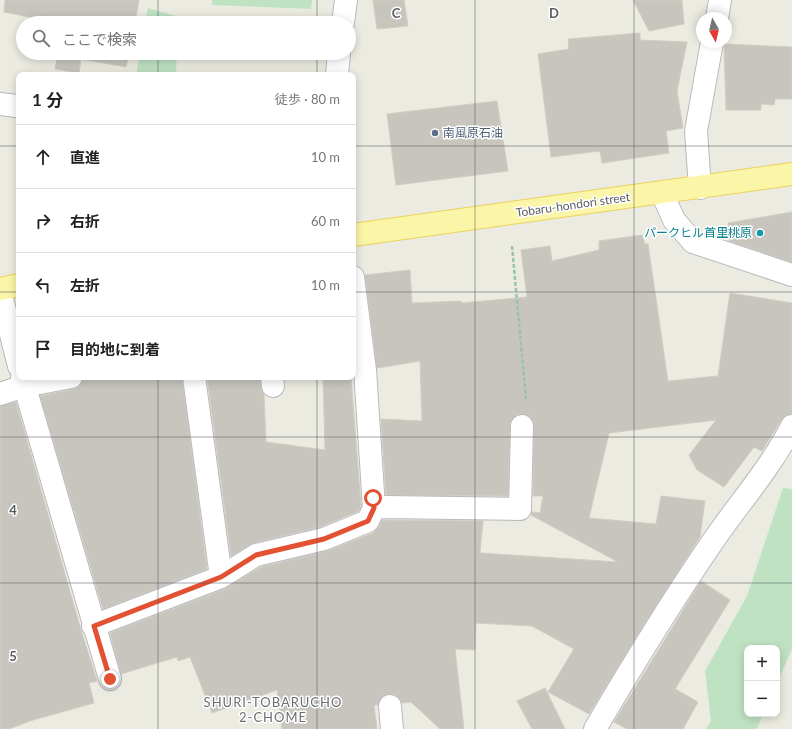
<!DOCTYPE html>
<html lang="ja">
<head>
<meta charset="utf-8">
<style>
  body { margin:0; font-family:Lato,"Noto Sans JP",sans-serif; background:#f2f2f2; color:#222 }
  .controls { position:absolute; right:12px; bottom:12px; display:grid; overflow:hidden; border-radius:8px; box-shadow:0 2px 10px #0003 }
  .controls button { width:36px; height:36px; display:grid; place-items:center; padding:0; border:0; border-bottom:1px solid #e0e0e0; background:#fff; color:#222; font:20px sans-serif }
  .compass { position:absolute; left:696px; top:12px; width:36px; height:36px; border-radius:50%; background:#fff; box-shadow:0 2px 10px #0003; rotate:172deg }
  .stop { position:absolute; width:12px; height:12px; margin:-9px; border:3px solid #e15132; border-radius:50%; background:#fff }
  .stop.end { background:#e15132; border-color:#fff; box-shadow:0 1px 4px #0008 }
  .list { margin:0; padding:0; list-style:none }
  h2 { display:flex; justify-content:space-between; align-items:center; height:52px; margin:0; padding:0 16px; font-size:17px }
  h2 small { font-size:13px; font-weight:400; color:#767676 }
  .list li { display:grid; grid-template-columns:26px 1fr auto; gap:12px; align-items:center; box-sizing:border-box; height:64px; padding:0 16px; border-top:1px solid #e0e0e0 }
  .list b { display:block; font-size:15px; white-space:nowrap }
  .list em { font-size:13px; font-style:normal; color:#767676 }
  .icon { flex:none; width:22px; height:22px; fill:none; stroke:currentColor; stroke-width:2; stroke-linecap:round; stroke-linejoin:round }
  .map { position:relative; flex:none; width:792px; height:729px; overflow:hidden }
  .search { position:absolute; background:#fff; box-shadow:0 2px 10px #0003; left:16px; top:16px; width:340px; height:44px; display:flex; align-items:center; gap:10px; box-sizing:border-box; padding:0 14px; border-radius:22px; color:#767676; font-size:15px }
  .panel { position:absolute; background:#fff; box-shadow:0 2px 10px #0003; left:16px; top:72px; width:340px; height:308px; border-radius:8px }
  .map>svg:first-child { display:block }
</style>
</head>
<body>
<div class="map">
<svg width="792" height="729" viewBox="0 0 792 729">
  <rect width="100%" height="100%" fill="#ecebe1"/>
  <path fill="#bfe3c2" d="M 212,0 L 312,0 L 311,9 L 212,5 Z
    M 148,8 L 179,17 L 179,23 L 145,23 Z
    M 140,53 L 177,53 L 176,71 L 182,75 L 136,75 Z
    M 783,488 L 792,489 L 792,649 L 777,683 L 777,648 L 747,648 L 747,714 L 763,714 L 757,729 L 706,729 L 711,721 L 705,671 L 747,596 Z"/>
  <path fill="#c8c5bf" stroke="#d1cdc0" d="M 5,0 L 139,0 L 135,23 L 59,23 L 4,12 Z
    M 373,0 L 404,0 L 408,26 L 377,29 Z
    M 633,0 L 682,0 L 684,24 L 649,31 Z
    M 640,33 L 640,40 L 687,42 L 677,91 L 683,128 L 666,131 L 669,153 L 602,163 L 600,151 L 551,157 L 538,54 L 569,49 L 568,39 Z
    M 724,44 L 792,47 L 792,99 L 775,99 L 774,105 L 761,104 L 761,110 L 726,110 Z
    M 58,53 L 129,53 L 126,67 L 81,59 L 79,73 L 55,69 Z
    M 497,101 L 508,171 L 396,185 L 387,114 Z
    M 792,212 L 792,262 L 729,241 L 728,223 Z
    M 642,235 L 645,244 L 648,244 L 668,381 L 718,376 L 730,293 L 792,303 L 792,414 L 786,415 L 781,420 L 762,451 L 754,447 L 724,487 L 697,470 L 689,455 L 716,420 L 609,433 L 589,518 L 656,524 L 661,496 L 705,501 L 700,537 L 641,629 L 589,714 L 548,692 L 574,649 L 532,626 L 476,623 L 475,650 L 455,649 L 464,729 L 440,729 L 411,702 L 402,703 L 396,695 L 389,694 L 383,696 L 378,705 L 374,705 L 377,729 L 282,729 L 277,690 L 212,713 L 190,657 L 178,661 L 177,657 L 121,674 L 110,633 L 225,589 L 261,567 L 327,551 L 373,533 L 379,527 L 382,520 L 483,521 L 480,553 L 618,562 L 531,515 L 532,512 L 540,513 L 543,496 L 533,496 L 534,426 L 533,420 L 529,416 L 523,414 L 516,415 L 512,419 L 510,425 L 508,496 L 386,495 L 381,419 L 422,421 L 420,361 L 377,368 L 365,275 L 410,270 L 412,303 L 461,301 L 461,303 L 527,297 L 521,250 L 550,246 L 552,261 L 599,250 L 599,241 Z
    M 83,377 L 182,377 L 207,569 L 103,609 L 40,396 L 74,389 L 79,386 Z
    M 207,377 L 260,377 L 261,388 L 264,395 L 266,442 L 325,450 L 323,377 L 351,377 L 361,506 L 359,511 L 320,527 L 253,543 L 231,556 Z
    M 16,402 L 81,630 L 97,681 L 89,683 L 94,703 L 33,720 L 9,729 L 0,729 L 0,406 Z
    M 701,581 L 730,600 L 675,689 L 698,702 L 683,729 L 627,729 L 614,722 Z
    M 545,688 L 565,729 L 532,729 L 517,701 Z"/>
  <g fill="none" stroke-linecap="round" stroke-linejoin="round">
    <g stroke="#b7b9be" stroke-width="24">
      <path id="minor" d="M 717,18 L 720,0
        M 343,23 L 346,0
        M 337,75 L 339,53
        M 0,104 L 16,106
        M 700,188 L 696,131 L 712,42
        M 662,193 L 674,220 L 693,242 L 792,275
        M 353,277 L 365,370 L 374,508 L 385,507 L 520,509 L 522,426
        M 0,291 L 19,366
        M 22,377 L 110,679
        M 194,377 L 221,577 L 256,555 L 324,539 L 368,521 L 374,508
        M 272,377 L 273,386
        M 0,394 L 24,386 L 71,377
        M 93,626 L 221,577
        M 390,706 L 392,729
        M 595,729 C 632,666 670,604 711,544 C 738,504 770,469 792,426"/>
    </g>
    <g stroke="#ebd15c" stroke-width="24">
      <path id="major" d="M 353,235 L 792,174
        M 0,289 L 19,285"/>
    </g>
    <path stroke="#98c3a9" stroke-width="2.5" stroke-dasharray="4 2" stroke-linecap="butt" d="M 512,246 L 526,399"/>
    <use href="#minor" stroke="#fff" stroke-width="22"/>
    <use href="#major" stroke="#fbf6a7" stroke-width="22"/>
  </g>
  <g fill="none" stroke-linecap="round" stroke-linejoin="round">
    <path stroke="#e15132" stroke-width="5" d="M 110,679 L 94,626 L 221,577 L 256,555 L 324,539 L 368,521 L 374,508 L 373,498"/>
  </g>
  <path fill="none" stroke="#5a5d62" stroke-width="1" stroke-opacity="0.55" d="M 158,0 L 158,23M 317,0 L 317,23M 475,0 L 475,729M 634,0 L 634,729M 158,53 L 158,75M 317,53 L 317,75M 0,146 L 19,146M 353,146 L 792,146M 0,292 L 19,292M 353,292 L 792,292M 158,377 L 158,729M 317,377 L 317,729M 0,437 L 792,437M 0,583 L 792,583"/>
  <circle fill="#5c6f8a" stroke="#fff" stroke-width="1.5" cx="435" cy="133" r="4"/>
  <circle fill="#0f9aa8" stroke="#fff" stroke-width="1.5" cx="760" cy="233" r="4"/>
  <g text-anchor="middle" stroke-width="3" stroke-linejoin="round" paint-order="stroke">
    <g font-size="12" fill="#4e5e75" stroke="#fff" text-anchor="start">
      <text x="443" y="137">南風原石油</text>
    </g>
    <g font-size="12" fill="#5a5d62" stroke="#fff">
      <text transform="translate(573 205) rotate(-8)" y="4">Tobaru-hondori street</text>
    </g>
    <g font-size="12" fill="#0d838f" stroke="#fff" text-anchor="end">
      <text x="752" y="237">パークヒル首里桃原</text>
    </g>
    <g font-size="13" letter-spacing="1" fill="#6b6f74" stroke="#fff">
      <text x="273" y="707">SHURI-TOBARUCHO<tspan x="273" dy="15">2-CHOME</tspan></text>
    </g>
  </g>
  <g font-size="13" text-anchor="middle" font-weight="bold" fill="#5a5d62" stroke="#fff" stroke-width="3" stroke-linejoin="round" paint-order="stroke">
    <text x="396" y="18">C</text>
    <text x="554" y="18">D</text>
    <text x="13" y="515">4</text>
    <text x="13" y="661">5</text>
  </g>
</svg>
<div class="controls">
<button>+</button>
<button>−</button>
</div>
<svg class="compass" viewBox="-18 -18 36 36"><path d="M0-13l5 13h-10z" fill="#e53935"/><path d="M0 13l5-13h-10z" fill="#767676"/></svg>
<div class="stop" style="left:373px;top:498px"></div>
<div class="stop end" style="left:110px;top:679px"></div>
<div class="search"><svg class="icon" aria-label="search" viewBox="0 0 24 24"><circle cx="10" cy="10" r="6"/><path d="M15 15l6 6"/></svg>ここで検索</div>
<section class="panel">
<h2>1 分<small>徒歩 · 80 m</small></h2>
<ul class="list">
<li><svg class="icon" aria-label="ahead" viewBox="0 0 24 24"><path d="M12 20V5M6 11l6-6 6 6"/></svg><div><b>直進</b></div><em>10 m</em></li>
<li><svg class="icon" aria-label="right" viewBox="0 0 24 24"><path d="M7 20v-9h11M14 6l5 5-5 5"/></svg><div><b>右折</b></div><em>60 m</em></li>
<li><svg class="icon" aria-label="left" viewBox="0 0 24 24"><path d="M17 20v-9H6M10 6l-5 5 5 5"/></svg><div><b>左折</b></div><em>10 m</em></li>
<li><svg class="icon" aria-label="arrive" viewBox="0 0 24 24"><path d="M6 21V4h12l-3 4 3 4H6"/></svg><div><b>目的地に到着</b></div></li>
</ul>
</section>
</div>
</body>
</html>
